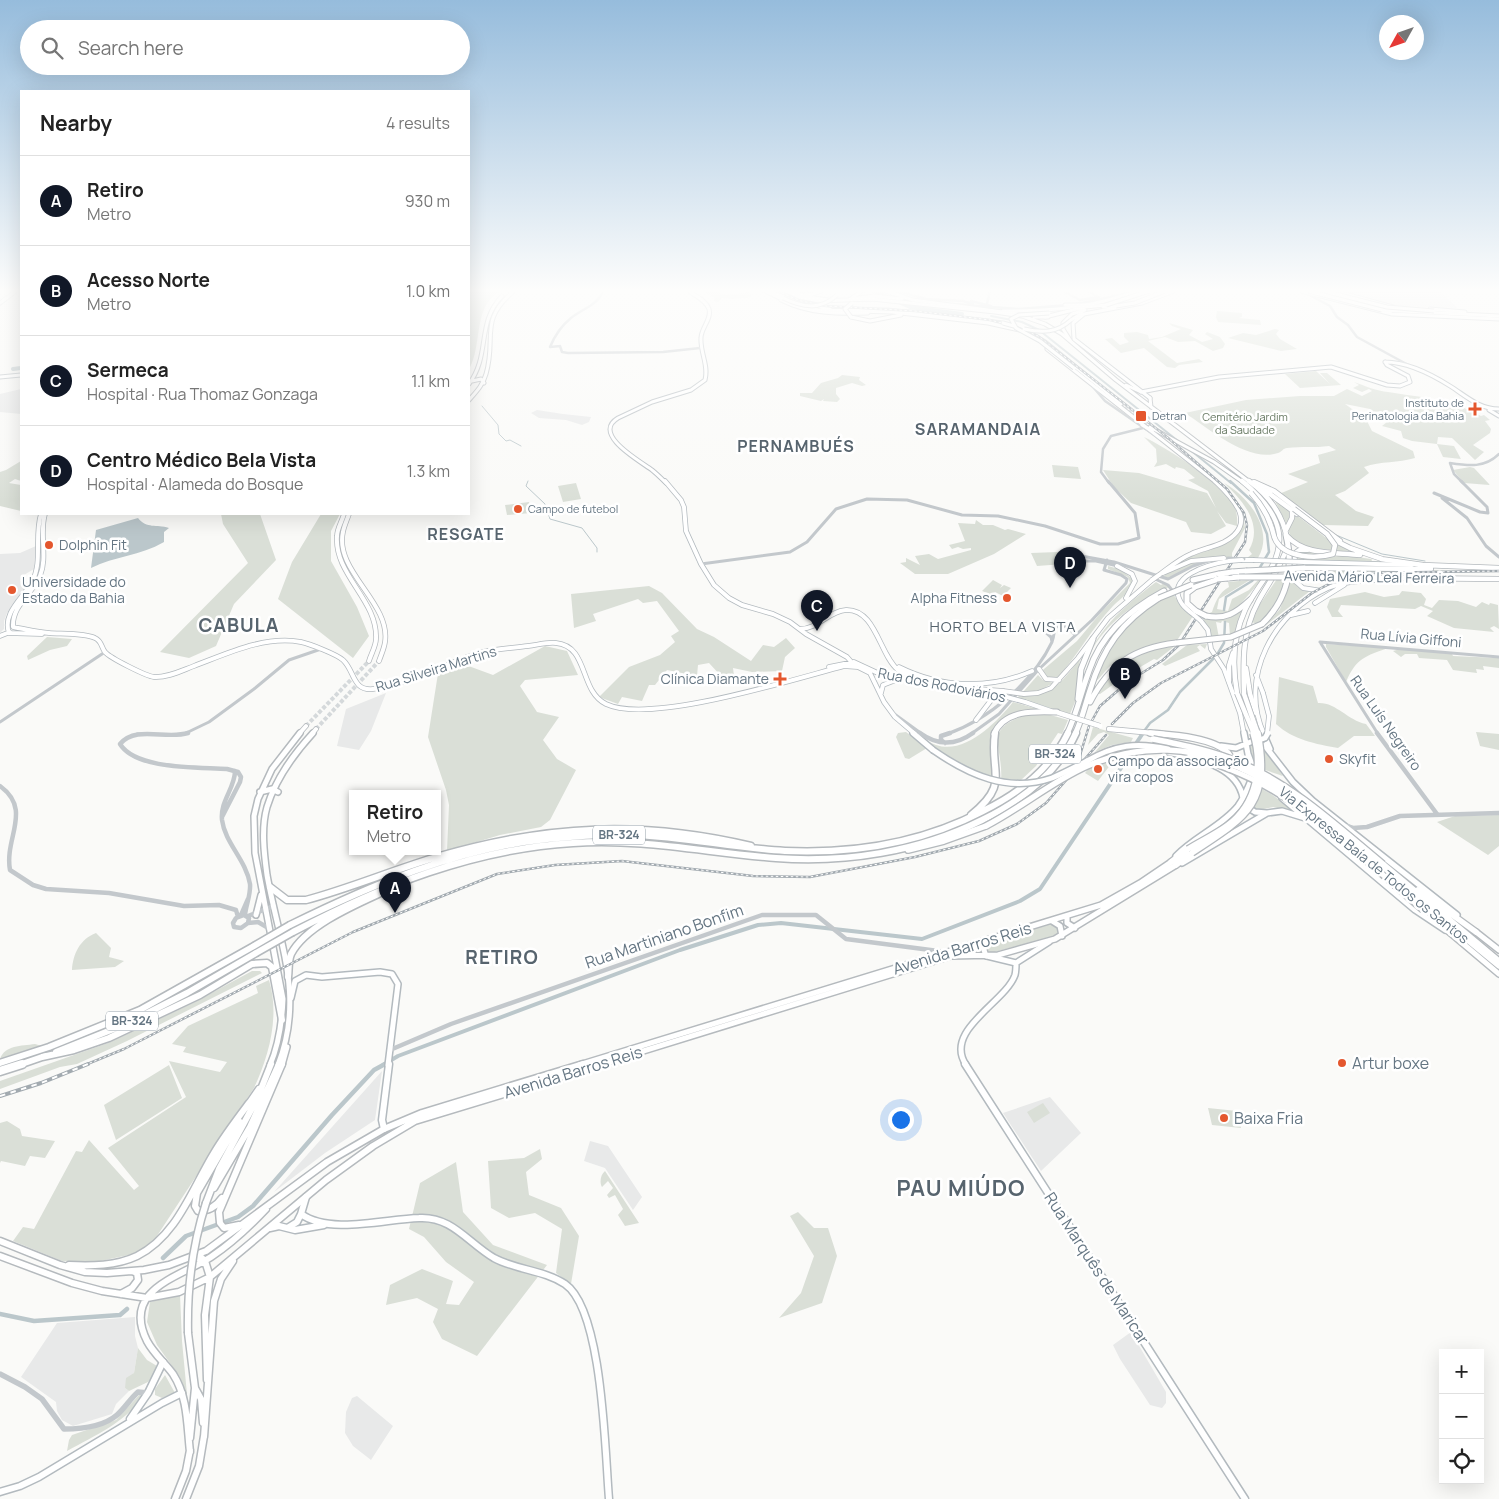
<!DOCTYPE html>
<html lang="en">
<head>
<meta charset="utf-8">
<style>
  body { margin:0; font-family:Manrope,sans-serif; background:#f2f2f2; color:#222 }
  .controls { position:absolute; right:15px; bottom:15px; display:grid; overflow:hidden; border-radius:0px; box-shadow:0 5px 20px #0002 }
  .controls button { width:45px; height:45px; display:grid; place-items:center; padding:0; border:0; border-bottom:1px solid #e0e0e0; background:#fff; color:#222; font:25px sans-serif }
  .compass { position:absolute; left:1379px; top:15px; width:45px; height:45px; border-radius:50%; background:#fff; box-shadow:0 5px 20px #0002; rotate:230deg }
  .you { position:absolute; left:900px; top:1119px; width:18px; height:18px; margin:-12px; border:4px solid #fff; border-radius:50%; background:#1a73e8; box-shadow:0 0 0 8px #1a73e833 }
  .badge { display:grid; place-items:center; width:32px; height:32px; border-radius:50%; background:#111827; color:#fff; font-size:16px; font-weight:700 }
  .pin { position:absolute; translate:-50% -41px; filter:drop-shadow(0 1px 2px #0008) }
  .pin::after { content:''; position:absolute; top:26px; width:18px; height:15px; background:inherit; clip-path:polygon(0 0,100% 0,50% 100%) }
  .popup { position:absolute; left:349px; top:790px; width:92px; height:65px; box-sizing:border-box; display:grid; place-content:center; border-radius:0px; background:#fff; filter:drop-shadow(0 1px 4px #0005); font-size:16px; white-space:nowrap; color:#767676 }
  .popup b { font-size:19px; color:#222 }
  .popup::after { content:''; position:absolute; left:50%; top:100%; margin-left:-10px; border:10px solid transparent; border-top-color:#fff }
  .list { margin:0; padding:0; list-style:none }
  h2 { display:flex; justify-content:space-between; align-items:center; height:65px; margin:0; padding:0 20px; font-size:21px }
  h2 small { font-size:16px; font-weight:400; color:#767676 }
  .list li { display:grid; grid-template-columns:32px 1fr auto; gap:15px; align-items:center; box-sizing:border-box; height:90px; padding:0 20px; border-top:1px solid #e0e0e0 }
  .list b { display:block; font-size:19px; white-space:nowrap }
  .list p { margin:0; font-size:16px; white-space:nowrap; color:#767676 }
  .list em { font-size:16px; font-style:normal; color:#767676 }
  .icon { flex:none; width:28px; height:28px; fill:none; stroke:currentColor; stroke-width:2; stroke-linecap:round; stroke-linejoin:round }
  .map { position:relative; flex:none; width:1499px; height:1499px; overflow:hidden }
  .search { position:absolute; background:#fff; box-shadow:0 5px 20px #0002; left:20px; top:20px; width:450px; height:55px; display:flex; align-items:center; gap:12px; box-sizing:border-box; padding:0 18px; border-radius:28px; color:#767676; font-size:19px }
  .panel { position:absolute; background:#fff; box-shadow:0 5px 20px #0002; left:20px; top:90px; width:450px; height:425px; border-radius:0px }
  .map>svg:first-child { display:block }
</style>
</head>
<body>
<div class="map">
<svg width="1499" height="1499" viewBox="0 0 1499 1499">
  <rect width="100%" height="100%" fill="#fafaf8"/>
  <path fill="#e8e9e9" d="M 1338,291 L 1441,291 L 1457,308 L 1396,306 Z
    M 21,389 L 21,414 L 0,412 L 0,394 Z
    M 537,410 L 563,414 L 591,417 L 589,422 L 582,425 L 566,420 L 539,418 L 531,413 Z
    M 36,546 L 34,569 L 24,575 L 20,581 L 29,583 L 7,613 L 4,621 L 4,629 L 0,633 L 0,554 L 20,553 Z
    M 386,693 L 371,731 L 359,750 L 337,746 L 346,709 Z
    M 382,1071 L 375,1120 L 325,1153 L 274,1192 Z
    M 1050,1097 L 1081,1133 L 1041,1171 L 1003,1113 Z
    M 590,1141 L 608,1146 L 642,1197 L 633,1210 L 605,1168 L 584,1161 Z
    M 135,1317 L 135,1336 L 138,1348 L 134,1373 L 125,1388 L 129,1391 L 116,1404 L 112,1414 L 73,1426 L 62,1420 L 57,1411 L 56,1402 L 21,1377 L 57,1323 Z
    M 1131,1332 L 1166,1392 L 1166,1403 L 1162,1408 L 1150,1405 L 1120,1359 L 1113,1345 Z
    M 357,1396 L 393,1426 L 371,1460 L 353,1446 L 345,1433 L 346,1412 L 352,1398 Z"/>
  <path fill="#dadfd7" d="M 469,291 L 501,291 C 472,305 483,346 469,369 Z
    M 702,291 L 712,291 L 727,295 L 749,292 L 752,297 L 733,299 L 722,298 L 718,302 L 714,301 L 715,298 Z
    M 1217,311 L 1242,313 L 1242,317 L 1239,318 L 1260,320 L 1261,325 L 1218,322 L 1216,317 Z
    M 1169,323 L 1193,330 L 1189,335 L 1202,342 L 1213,339 L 1205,334 L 1207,332 L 1220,337 L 1225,344 L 1223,348 L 1213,351 L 1195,341 L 1178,342 L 1165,337 L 1148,341 L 1177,363 L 1199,359 L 1203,362 L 1179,365 L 1175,368 L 1167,367 L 1144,348 L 1121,353 L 1105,339 L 1112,338 L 1120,345 L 1129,342 L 1124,337 L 1124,333 L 1137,332 L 1148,335 L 1149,339 L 1162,337 L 1181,329 L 1172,326 Z
    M 1275,329 L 1279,330 L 1276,334 L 1280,339 L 1297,349 L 1281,351 L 1228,338 L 1243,333 L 1256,335 Z
    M 1316,371 L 1330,384 L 1320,373 L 1327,373 L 1341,385 L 1300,388 L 1285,374 Z
    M 842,375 L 860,377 L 859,380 L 866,385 L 862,386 L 852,383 L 836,388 L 836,394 L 840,399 L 837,402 L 823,401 L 824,399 L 821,401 L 800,396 L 800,393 L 812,393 L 821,383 L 838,378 Z
    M 1354,382 C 1365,386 1377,391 1388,392 C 1424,398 1447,398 1481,416 L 1484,415 L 1490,420 L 1485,421 L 1491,429 L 1490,433 L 1473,445 L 1484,452 L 1475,460 L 1452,438 L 1438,437 L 1437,444 L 1454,446 L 1461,459 L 1443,457 L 1437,444 L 1412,441 L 1403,438 L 1401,431 L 1382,426 L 1392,418 L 1381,411 L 1374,412 L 1370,409 L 1345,404 L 1366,419 L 1372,431 L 1413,451 L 1415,458 C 1398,463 1381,461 1364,467 L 1369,473 L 1345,491 L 1335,495 L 1356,511 L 1374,517 L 1368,526 L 1323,525 L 1279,494 L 1308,482 L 1288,474 L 1320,463 L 1318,455 L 1336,450 L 1329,446 C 1315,448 1302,446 1287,448 C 1283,448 1282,452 1278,453 C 1248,463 1208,428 1185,413 L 1246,400 L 1300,396 L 1334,396 L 1347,389 L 1362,396 L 1372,391 L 1369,389 L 1362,392 L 1353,388 L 1359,385 Z
    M 1144,437 C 1167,448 1217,480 1232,500 C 1236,506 1238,519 1237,526 L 1226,523 L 1217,511 L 1226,526 L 1211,534 L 1191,532 L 1186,522 L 1131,503 L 1114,487 L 1103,470 L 1139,473 L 1207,493 L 1216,508 L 1208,491 L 1188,480 L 1195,478 L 1184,469 L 1176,467 L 1175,469 L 1166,464 L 1154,467 L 1157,462 L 1156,449 Z
    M 21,461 L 21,481 L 15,479 L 9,483 L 21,485 L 21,511 L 0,506 L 0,472 L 6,470 Z
    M 1052,465 L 1078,467 L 1081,479 L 1054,477 Z
    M 1470,467 L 1474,468 L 1490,485 L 1464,483 L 1453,470 Z
    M 576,483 L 581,499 L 563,502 L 558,486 Z
    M 1224,483 C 1248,496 1275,530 1258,558 L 1247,558 L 1252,554 L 1249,550 C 1264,524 1242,500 1224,483 Z
    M 1273,497 L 1325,537 L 1359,553 L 1303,547 L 1292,542 L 1287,525 Z
    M 529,502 L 531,513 L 507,515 L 505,505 Z
    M 221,514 L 260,514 L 276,560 L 234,604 L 216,646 L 189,658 L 160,652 L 248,563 L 223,524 Z
    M 321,514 L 340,514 L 331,531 L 331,561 L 357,607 L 369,636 L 353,658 L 278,599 L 292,562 Z
    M 976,520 L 983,525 L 993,525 L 1005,530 L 1008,529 L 1026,534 L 994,554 L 948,574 L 915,574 L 900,563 L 906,562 L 906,558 L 920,565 L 915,556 L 929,554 L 938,559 L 971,550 L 971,548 L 963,549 L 958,547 L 952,549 L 949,545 L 965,541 L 958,523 L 975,524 Z
    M 1244,520 L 1245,528 L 1232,553 L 1232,557 L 1206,560 L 1167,578 L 1163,577 C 1171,569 1181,561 1192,556 C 1213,547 1239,545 1244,520 Z
    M 1306,551 L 1338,557 L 1322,552 L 1378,560 L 1371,559 L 1372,561 L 1394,563 L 1297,560 L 1297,553 Z
    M 1058,552 L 1064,564 L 1037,566 L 1031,553 Z
    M 1108,566 L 1119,569 L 1133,579 C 1132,592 1121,598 1113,606 C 1092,628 1078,655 1058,677 L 1055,679 L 1046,677 L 1042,671 L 1044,669 L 1077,641 L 1103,610 L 1130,583 L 1128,577 L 1108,569 Z
    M 1296,570 L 1459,570 C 1405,571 1351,575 1296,574 Z
    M 1259,579 L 1262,579 L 1239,606 L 1227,615 L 1207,614 L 1212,612 C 1215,603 1219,592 1229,587 L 1228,582 L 1250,580 L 1219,599 L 1217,609 L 1228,611 L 1232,599 L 1249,590 Z
    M 1277,579 L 1287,579 C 1281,596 1273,614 1257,624 L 1252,622 L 1260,604 Z
    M 1291,579 L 1298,587 L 1310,591 L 1265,626 L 1280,609 Z
    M 993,580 L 1002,585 L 1000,588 L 1004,585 L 1011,588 L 1003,596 L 995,592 L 992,595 L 982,591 Z
    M 1156,582 L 1161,585 L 1164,583 L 1169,587 C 1139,601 1111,618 1093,648 C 1089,656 1086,665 1083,673 C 1092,633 1124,606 1156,582 Z
    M 649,586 L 662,593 L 697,629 L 714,637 L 751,661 L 763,645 L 774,647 L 786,638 L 795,648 L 785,657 L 782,671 L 752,672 L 733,668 L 734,676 L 721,676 L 709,663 L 698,665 L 697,676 L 667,670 L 655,685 L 649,685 L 642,701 L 622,697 L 618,704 L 599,697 L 629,667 L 660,655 L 675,642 L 671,636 L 679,631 L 657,601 L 643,603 L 638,599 L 593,614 L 596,621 L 574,628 L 571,594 Z
    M 1402,591 L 1421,593 L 1426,599 L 1424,605 L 1432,608 L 1439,600 L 1458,601 L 1476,607 L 1482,602 L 1489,605 L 1490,603 L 1498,605 L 1499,629 L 1494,626 L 1490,628 L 1494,632 L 1454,628 L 1427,616 L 1433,611 L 1421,606 L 1415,609 L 1341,605 L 1338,611 L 1343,617 L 1332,617 L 1327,607 L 1330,599 L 1365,592 L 1384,597 L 1399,595 Z
    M 1173,594 L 1183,608 L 1193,616 L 1176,642 C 1151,646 1129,650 1109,667 C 1104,672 1100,678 1095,682 C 1110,638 1132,614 1173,594 Z
    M 1242,610 L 1235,634 L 1230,636 L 1229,623 L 1222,621 L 1221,623 L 1216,622 L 1219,638 L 1210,639 L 1210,632 L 1203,620 L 1206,617 C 1220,621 1231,620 1242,610 Z
    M 47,637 L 72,639 L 67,646 L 50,650 L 28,660 L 27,656 Z
    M 1207,644 L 1205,649 L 1200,645 L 1197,647 L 1200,651 L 1165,666 L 1162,664 L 1187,645 Z
    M 1326,644 L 1388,648 C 1366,656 1356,658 1346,682 L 1326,647 Z
    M 545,646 L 567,651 L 578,675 L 525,680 L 520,686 L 537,712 L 559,717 L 543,740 L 557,759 L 576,770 L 550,820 L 541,827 L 500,835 L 447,851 L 449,805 L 446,790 L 428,737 L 439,667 L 455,661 L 493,675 Z
    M 1175,646 L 1157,660 L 1154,659 L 1125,676 L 1100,694 L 1096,693 L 1124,661 L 1151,650 Z
    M 1400,649 L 1452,654 L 1453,656 L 1499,658 L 1499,668 L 1483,666 L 1484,670 L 1476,669 L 1477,673 L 1453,670 L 1447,660 L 1419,658 L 1417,654 L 1405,654 L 1401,657 L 1393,651 Z
    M 1080,659 L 1075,702 L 1070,714 L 1017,698 L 1020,695 C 1052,698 1062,681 1080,659 Z
    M 1038,675 L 1043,680 L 1053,683 L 1039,691 L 1023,692 Z
    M 1279,677 L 1313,686 L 1318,703 C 1336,702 1347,720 1366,724 L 1375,736 L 1354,736 L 1338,748 C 1316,744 1293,740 1276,724 Z
    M 1013,702 L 1038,709 C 1018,709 992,716 990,740 C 989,752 993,766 994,779 C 965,770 942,755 920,735 C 925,739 930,743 936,745 C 965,755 997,722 1013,702 Z
    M 1030,714 L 1047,714 L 1068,720 L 1062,734 L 1058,733 L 1036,766 L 1019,782 L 1001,781 C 1004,745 980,728 1030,714 Z
    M 1093,727 L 1133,738 L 1131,742 L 1112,745 L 1095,752 L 1109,735 L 1104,732 L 1098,734 L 1088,745 Z
    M 906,732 L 927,748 L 909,759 L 905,758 L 896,737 L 898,733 Z
    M 1476,732 L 1499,734 L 1499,750 L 1480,746 Z
    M 1253,744 L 1263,747 L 1283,776 L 1259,768 L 1254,761 L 1250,746 Z
    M 1098,757 L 1111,764 L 1098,781 L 1085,773 Z
    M 1251,783 L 1271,794 L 1296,812 L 1273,807 L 1259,810 L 1253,808 L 1247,797 Z
    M 1499,815 L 1499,846 L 1488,855 L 1437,822 L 1455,816 Z
    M 1053,923 L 1059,927 L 1059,933 L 1057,935 L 991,953 L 986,949 L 988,943 Z
    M 96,933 L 111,948 L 109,957 L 124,961 L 115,967 L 72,970 C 73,954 80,939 96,933 Z
    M 252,971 L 260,971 L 262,973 L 127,1041 L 77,1064 L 60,1067 L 0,1089 L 0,1081 L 108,1043 L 193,1003 Z
    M 269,980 C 280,1016 269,1056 254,1088 L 155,1239 L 138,1253 L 91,1263 L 62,1261 L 13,1241 L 23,1227 L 34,1229 L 76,1151 L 82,1152 L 89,1140 L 134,1190 L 139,1186 L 108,1148 L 186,1097 L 169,1061 L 220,1072 L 227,1062 L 183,1052 L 186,1047 L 172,1044 L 188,1026 L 258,993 L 256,986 Z
    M 35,1044 L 42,1046 L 0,1059 C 5,1045 21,1046 35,1044 Z
    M 169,1065 L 182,1098 L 116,1140 L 104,1105 Z
    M 1043,1103 L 1050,1113 L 1034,1123 L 1027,1112 Z
    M 1208,1108 L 1237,1111 L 1241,1128 L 1212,1125 Z
    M 7,1121 L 20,1129 L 22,1136 L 55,1141 L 45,1158 L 30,1156 L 25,1166 L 1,1161 L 0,1163 L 0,1123 Z
    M 540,1149 L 542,1159 L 526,1172 L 529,1195 L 561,1208 L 579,1236 L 571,1284 L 556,1273 L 562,1229 L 535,1213 L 509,1218 L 491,1208 L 488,1161 L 524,1158 Z
    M 456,1162 L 463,1212 L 493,1245 L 547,1265 L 477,1356 L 442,1339 L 433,1322 L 438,1309 L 417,1298 L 386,1305 L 390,1285 L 422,1269 L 453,1281 L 446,1304 L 459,1305 L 474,1282 L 446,1262 L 424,1237 L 409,1229 L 420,1183 Z
    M 605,1171 L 639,1223 L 625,1226 L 618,1215 L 623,1209 L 615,1195 L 609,1198 L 607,1195 L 613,1188 L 608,1181 L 602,1187 C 599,1182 601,1174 605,1171 Z
    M 798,1212 L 814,1228 L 828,1228 L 837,1256 L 822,1303 L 779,1318 L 801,1293 L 814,1256 L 790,1216 Z
    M 180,1295 L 182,1341 L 188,1405 L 180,1377 L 157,1345 L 147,1322 L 150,1302 Z
    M 138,1348 L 147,1360 L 157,1366 L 157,1371 L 148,1382 L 129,1391 L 125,1388 L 126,1378 L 134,1373 Z
    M 165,1375 L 175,1393 L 162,1398 L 155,1395 L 155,1389 Z
    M 140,1394 L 144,1396 C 124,1423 96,1435 67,1451 L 69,1440 L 72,1435 L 116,1420 Z"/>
  <path fill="#bbc7cb" d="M 138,518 C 147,529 156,524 169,528 L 164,532 L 164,542 C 140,556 115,556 91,568 L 96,530 Z"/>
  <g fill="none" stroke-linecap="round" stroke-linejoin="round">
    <path stroke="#bbc7cb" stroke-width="1" d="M 482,406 L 498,425 L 499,434 L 506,441 L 510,440 L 521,446
      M 528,481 L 526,486 L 545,504 L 550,519 L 582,528 L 597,548 L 597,552
      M 1336,535 L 1382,554 L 1425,561"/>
    <path stroke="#bbc7cb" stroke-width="2" d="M 991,316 L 1022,322 L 1039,330 L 1178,441
      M 1189,449 L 1231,483"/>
    <path stroke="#bbc7cb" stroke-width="2.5" d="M 1224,610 L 1226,597 L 1252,581 L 1269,552 L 1267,534 L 1254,503 L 1230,481
      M 1218,653 L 1224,643 L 1225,622
      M 1142,734 L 1150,723 L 1168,710 L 1180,692 L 1213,659"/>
    <path stroke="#bbc7cb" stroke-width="4" d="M 1135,745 L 1143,733
      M 383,1065 L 398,1056 L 680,950 L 758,925 L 781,923 L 922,939 L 1020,901 L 1040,889 L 1131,753"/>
    <path stroke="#bbc7cb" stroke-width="4.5" d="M 163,1258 L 186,1236 L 238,1217 L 253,1206 L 332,1115 L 374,1070 L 385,1064
      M 0,1314 L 34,1321 L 120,1315 L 127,1309"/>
    <path stroke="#bbc7cb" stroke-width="4" d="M 874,291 L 910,307 L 962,314
      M 13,369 L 21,368"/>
    <path stroke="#d5d9db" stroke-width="4" stroke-dasharray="4 2" stroke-linecap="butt" d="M 306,726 L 369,661
      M 316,729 L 379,661"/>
    <path stroke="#d5d9db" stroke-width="3" stroke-dasharray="3 2" stroke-linecap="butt" d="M 1121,404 L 1150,427"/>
    <g stroke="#b3babf" stroke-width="5">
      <path id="secondary-far3" d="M 791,291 L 808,297 L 828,300
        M 1301,291 L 1392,314 L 1499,319
        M 1334,291 L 1393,307
        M 806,293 L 810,295 L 821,291
        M 781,300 C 809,314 837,314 868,313
        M 0,303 L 16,291
        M 815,306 L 830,309
        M 1430,309 L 1465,312
        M 848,310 L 888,310 L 1003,323
        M 1003,311 C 1050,312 1094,307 1138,291
        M 1071,320 L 1082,313
        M 1385,362 C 1408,362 1431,374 1450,386 C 1466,396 1479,409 1499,409
        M 0,377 L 21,375
        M 1141,392 L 1219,377 L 1331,367 L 1387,385 L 1400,386 L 1410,382 L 1408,376 L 1387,365 L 1385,362
        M 1150,398 L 1074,339 L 1073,323 L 1084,314 L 1142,303 L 1174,291
        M 1489,410 L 1499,416
        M 666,483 C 661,478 657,474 652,470 C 640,461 591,434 618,418 L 652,402 L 691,390 L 705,380 C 709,365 700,353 701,338 C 701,328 712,319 709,309 C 706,300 695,296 689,291"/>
    </g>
    <g stroke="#b3babf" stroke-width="5.5">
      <path id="secondary-far2" d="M 665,481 L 681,500 L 684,507 L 686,531 L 701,564 L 714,585 L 729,598 L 742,605 L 773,614 L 790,622 L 806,634 L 847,657 L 854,665 L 870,673 L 884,702 L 895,717 L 915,734
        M 45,514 C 39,534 48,557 40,576 C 32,595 12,605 13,627 C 25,629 37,632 49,633 C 61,634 85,633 95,638 C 102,641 101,647 105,652 C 110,658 146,676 154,677 C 167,678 183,670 194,666 C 226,654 265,635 301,642 C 310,644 336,654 343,660 C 355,671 352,691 373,689 C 411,685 446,662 483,652 C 497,649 513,648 528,646 C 537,645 547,642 556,643 C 589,646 579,691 606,704 C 650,725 794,679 844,666 L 858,667
        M 1308,550 L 1299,550 L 1295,553 L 1294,580 L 1303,588 L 1322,591
        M 1242,560 L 1253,560
        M 1304,562 L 1412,565
        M 1315,603 L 1344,585
        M 1194,615 C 1190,612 1185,608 1182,604 C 1163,576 1210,564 1229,561
        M 1291,615 L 1308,611
        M 1201,621 L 1208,630 L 1211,649 L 1224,669 L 1240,713 L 1244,734
        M 800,629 C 818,629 829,611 846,610 C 876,609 879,654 898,670 C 904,675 912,676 919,679
        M 9,633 C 2,613 23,598 32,582 C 43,561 34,536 41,514
        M 9,633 L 42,634
        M 0,636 L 10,632
        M 829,667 L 854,662 L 882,675 L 969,688
        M 899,667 C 941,688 989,690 1032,671
        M 1256,675 L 1263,693
        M 976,690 L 1003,696
        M 881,693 L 883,685 L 896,680
        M 1025,702 L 1051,711
        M 976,720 L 992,699 L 1000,696
        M 1264,734 C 1238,677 1274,612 1328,588 C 1348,580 1372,580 1393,580"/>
    </g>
    <g stroke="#b3babf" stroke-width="8">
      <path id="secondary-far1" d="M 913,733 L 933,750
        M 1244,733 L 1248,754 L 1254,770
        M 1263,733 L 1270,749
        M 1221,746 L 1236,748 L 1253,741 L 1265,746 L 1293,782 L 1313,801 L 1457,915
        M 1168,752 C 1196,759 1237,765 1243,798
        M 1282,798 L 1415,910 L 1445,930
        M 1247,807 L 1255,812 L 1267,813
        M 1176,856 C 1194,837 1222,826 1238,806 C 1244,798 1248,788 1252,778
        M 1182,863 L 1267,813 L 1282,811 L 1305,818
        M 987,956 L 1016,963 L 1049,942
        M 291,998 L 295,981 L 306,975 L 322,977 L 380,972 L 392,974 L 398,984 L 388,1065
        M 966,1065 C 943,1030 1005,1003 1015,975 C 1016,971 1016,967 1016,963"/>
    </g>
    <g stroke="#b3babf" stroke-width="9">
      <path id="secondary" d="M 965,1064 L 1245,1499
        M 384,1129 L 382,1120 L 389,1064
        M 306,1197 L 301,1214 C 330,1235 385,1219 419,1218 C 452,1216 468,1243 494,1258 C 516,1270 544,1270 565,1284 C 603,1310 605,1453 609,1499
        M 289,1227 L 297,1222 L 301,1214
        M 270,1228 L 279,1226 L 295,1230 L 324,1225
        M 130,1419 L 148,1393 L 163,1362
        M 0,1492 L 20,1486 L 39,1477 L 162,1403 L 182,1393"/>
    </g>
    <g stroke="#b5babe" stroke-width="5">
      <path id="primary-far3" d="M 771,291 L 788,299
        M 886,291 L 913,300 L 1025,315
        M 850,299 L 874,296 L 902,299
        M 1065,305 L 1084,305
        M 1103,307 L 1116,306
        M 1382,310 L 1499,316
        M 1045,317 L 1085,307 L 1106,305
        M 1070,340 L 1063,329 L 1063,323 L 1072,314 L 1085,310
        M 1047,349 L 1217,483
        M 472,381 L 481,379 L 484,383
        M 469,384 C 491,354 476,323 502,296
        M 469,400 C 476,392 483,385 486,374 C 497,337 478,321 514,291"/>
    </g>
    <g stroke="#b5babe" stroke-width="5.5">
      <path id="primary-far2" d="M 344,514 C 342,521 337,529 337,536 C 334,575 378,600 376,639 C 376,646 371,654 369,661
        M 349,514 C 347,520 344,526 343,532 C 334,571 391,603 385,642 C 384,649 381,655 379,661
        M 1117,566 L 1132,574 L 1135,581 L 1126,598
        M 1163,573 L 1191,561 L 1224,558
        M 1159,575 C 1170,567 1179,559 1191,554 C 1202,549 1214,547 1224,542 C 1258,524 1234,499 1215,481
        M 1039,669 L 1046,679 L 1059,680
        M 965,688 L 1003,691
        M 1024,694 L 1038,693 L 1051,688 L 1078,658 L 1108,618 L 1152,580
        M 299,734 L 306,726
        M 312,734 L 316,729"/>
    </g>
    <g stroke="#b5babe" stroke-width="8">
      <path id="primary-far1" d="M 260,792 L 272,789 L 278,792
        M 256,915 L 261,895
        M 1067,916 L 1067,923 L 1075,928
        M 1052,921 L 1060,926 L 1062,936
        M 1448,931 L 1499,974
        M 1476,932 L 1499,950
        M 984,942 L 983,947 L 986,956
        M 270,1065 C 279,1044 282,1022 283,999 L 255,853 L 254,816 L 258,799 L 272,769 L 300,733
        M 278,1065 C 305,996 279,943 267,875 C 264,853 261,828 267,807 C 276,778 293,755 313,733
        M 282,1065 L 287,1047
        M 579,1065 L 1101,905 L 1140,883 L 1171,862
        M 598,1065 L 951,956 L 998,955 L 1055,939 L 1176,865"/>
    </g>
    <g stroke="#b5babe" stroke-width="9">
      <path id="primary" d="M 248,1105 L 259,1089
        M 214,1188 L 250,1127 L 279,1064
        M 222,1198 C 216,1207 209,1211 198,1211 L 195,1206 L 197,1193 L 239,1121
        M 206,1203 L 219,1169 L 257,1099 L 271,1064
        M 239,1225 L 224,1228 L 220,1223 L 219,1212 L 282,1064
        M 0,1241 L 60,1265 L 85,1272 L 107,1273 L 144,1270 L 169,1265 L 206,1251 L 327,1162 L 384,1129 L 422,1113 L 583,1064
        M 0,1256 L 72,1283 L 102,1291 L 147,1298 L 179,1292 L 210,1277 L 326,1180 L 373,1146 L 415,1121 L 602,1064
        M 195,1258 L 202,1258 L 205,1261 L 210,1277 L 205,1315 L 207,1380
        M 69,1265 C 91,1266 116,1266 137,1256 C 177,1236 192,1189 214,1153 C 224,1136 237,1119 249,1103
        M 121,1294 L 132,1288 L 138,1280 L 137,1273 L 132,1271
        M 188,1333 L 195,1388 L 190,1438
        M 195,1388 L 201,1399 L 203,1423
        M 204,1437 L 214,1301 L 221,1279 L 233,1261
        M 190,1452 C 187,1426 188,1397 173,1374 C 165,1363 154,1354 147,1341 C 121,1289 180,1277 211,1257 C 232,1243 249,1227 266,1209
        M 175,1499 L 186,1471 L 190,1450
        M 186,1499 L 199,1466 L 204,1436"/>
    </g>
    <g stroke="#b4b9bd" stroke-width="5">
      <path id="trunk-far2" d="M 765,291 L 794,305 L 818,310 L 892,312 L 988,323 L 1028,332 L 1045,342 L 1121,404
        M 774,291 L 814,306
        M 786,291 L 799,297 L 819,301 L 872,299 L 995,312 L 1022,316 L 1045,324 L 1062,334 L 1116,380 L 1251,483
        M 853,297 L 862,291
        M 851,317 L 870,321 L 901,315
        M 1034,317 L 1048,317
        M 1126,385 L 1141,392
        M 1150,398 L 1151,407
        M 1142,425 L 1152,431
        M 1150,427 L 1214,462 L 1244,483"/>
    </g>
    <g stroke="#b4b9bd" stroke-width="6">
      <path id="trunk-far1" d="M 1249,481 C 1269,496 1283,514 1287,539
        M 1254,482 L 1274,491 L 1340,541
        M 1259,486 L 1297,514
        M 1286,530 L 1292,518 L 1292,510
        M 1287,536 C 1305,556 1336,552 1360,555
        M 1330,538 L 1350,548 L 1382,559
        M 1381,559 L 1423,565 L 1499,568
        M 1304,568 L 1431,569
        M 1301,577 L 1499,579
        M 1246,668 L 1250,694 L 1256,713
        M 1229,681 L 1229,666 L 1233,653
        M 1237,693 C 1232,665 1233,636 1245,610 C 1252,595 1262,584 1270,570 C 1292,533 1272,506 1242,481
        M 1244,694 C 1243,662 1242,631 1258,602 C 1268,583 1281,568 1287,547
        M 1109,729 L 1164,734"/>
    </g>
    <g stroke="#b4b9bd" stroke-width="8">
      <path id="trunk" d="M 1150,733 C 1171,735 1211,737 1227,752 C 1230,754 1231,759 1233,762
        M 908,850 L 944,841 L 986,826
        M 1171,862 L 1188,849
        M 1383,864 L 1499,961
        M 1176,865 L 1192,853
        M 1379,867 L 1499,966
        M 1418,890 L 1476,932
        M 1420,905 L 1451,933"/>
    </g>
    <g stroke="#b4b9bd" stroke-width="7">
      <path id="motorway-far2" d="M 1232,572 L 1246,571
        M 1228,578 L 1239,577
        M 1193,580 L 1219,574
        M 1196,611 L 1187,603 L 1187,593 L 1195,587 L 1216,580
        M 1206,616 C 1225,620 1236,613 1250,600
        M 1262,624 C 1288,599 1294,569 1286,535
        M 1078,699 L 1081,669 L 1093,639
        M 1090,702 C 1110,664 1134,648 1176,643
        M 994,734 C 1004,710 1034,711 1057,712
        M 1067,734 C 1077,714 1081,692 1089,671 C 1101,634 1130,609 1164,591
        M 1075,734 C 1082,720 1085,705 1090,690 C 1103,648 1121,622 1159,598"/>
    </g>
    <g stroke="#b4b9bd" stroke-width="9">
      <path id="motorway-far1" d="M 971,815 C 1011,783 989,773 995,733
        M 270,887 L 287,900 L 306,900 C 351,888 395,869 440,856 C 547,825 642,820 751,846
        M 290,925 C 371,885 456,849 547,839 C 576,836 605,834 635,835 C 685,837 734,848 785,851 C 853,854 922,843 983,811 C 1018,794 1051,768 1068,733
        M 293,932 C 381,886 473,849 573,843 C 642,838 708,853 776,858 C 846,863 918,852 982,820 C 1021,801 1057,774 1076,733
        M 288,977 C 289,970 288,961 291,954 C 306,925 357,904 385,891
        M 56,1052 L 126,1024 L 187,993 L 256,953
        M 42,1057 L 74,1050 L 109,1038 L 200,995 L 252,964 L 267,963 L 272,967 L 282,1020
        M 0,1063 L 49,1047 L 140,1010 L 254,946
        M 19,1065 L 45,1056"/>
    </g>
    <g stroke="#b4b9bd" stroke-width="11">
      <path id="motorway" d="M 0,1071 L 22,1064"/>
    </g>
    <path stroke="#c3c8cc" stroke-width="2.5" d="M 898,291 L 926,299 L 963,301 L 973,304
      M 1063,291 L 1080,300 L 1099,297
      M 1088,291 L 1098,297
      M 1302,291 L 1330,306 L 1337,317 L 1348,325 L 1357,337 L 1412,367
      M 971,301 L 991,306
      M 953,304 L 1019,309 L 1068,305
      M 987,304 L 990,291
      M 1077,304 L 1129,293
      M 560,346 L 562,352 L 568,353 L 663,352 L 700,348
      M 560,346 L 550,347 C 555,335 561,326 571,318 C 582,309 598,305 603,291
      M 1093,387 L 1105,401 L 1160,439
      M 1109,483 L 1101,472 L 1103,449 L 1111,436 L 1143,428
      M 1463,483 L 1454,474 L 1450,463 C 1469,466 1485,468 1499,454"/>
    <path stroke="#c3c8cc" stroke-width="3" d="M 1434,493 L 1480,512 L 1488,513 L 1487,507 L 1461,481
      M 1442,498 L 1467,518 L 1486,546 L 1499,557
      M 1071,554 L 1078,556 L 1079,560 L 1075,562 L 1069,560 L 1067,556 Z
      M 1076,555 L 1114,562 L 1168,579 L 1193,566 L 1211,560
      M 1079,561 L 1096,561 L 1118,566
      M 701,564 L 790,552 L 807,542 L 836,509 L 867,499 L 907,500 L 962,515 L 998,516 L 1045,526 L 1100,544 L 1118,544 L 1139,538 L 1135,513 L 1108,481
      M 1153,578 L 1168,585 L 1175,594
      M 1043,630 L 1051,637 L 1052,642
      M 1320,642 L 1378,734
      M 1320,642 L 1499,657
      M 254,689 L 289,660 L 321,649
      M 893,713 L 922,734
      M 0,722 L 105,652
      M 137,734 L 148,734
      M 184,734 L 209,722 L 254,689
      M 947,734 C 988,720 1033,682 1052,642 C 1054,637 1054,632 1055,627 L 1067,626 L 1075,635
      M 971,734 L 999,714 L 1039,669 L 1092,620 L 1126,583 L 1127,579 L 1121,575 L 1104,570 L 1107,560"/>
    <path stroke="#c3c8cc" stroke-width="4.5" d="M 188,733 C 166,740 136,725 120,744 C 136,770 199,767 227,769 L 238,772 L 241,777 L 240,782 L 222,817
      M 920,733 C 938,746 955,746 973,733
      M 1377,733 L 1437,814
      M 945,743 L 941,740 L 941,736 L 950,733
      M 235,771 C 235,788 220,801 222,820 C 225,843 246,860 250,884 C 251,894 246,905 245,915
      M 0,786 C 33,810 4,838 10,870 L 33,885 L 46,889 L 109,893 L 184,906 L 219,905 L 236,910 L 238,917
      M 1347,826 L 1353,828 L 1367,827 L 1400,816 L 1499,813
      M 241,915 L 248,899
      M 244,915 L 249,918 L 248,923 L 241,928 L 234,927 L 233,923 L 236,918 Z
      M 248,916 L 274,906
      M 248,923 L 258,922 L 270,929
      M 390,1050 L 451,1024 L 762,915 L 816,915 L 846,939 L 946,952"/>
    <path stroke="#c3c8cc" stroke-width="5.5" d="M 0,1374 L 25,1387 L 42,1399 L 64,1429 C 81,1429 103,1427 117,1415 C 125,1408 130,1399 138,1392 L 148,1393"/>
    <use href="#secondary-far3" stroke="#fff" stroke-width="3"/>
    <use href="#secondary-far2" stroke="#fff" stroke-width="4"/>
    <use href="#secondary-far1" stroke="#fff" stroke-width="5"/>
    <use href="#secondary" stroke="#fff" stroke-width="6"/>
    <use href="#primary-far3" stroke="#fff" stroke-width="3"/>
    <use href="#primary-far2" stroke="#fff" stroke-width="4"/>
    <use href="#primary-far1" stroke="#fff" stroke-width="5"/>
    <use href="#primary" stroke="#fff" stroke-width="6"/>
    <use href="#trunk-far2" stroke="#fff" stroke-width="3"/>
    <use href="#trunk-far1" stroke="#fff" stroke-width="4.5"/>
    <use href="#trunk" stroke="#fff" stroke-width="5.5"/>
    <use href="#motorway-far2" stroke="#fff" stroke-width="5"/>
    <use href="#motorway-far1" stroke="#fff" stroke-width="6"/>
    <use href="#motorway" stroke="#fff" stroke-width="8"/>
    <g stroke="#a2aab0" stroke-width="2.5">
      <path id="rail-far1" d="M 777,291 L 801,301 L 826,306 L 915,311 L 990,320 L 1014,326 L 1038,336 L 1167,437 L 1227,489 L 1244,513 L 1247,525 L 1245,542 L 1179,645 L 1163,660 L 1129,681 L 1100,706 L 1089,726 L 1077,765
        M 1112,724 L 1133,703 L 1161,683 L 1263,631 L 1312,593 L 1340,578 L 1365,573 L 1499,571
        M 85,1065 L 124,1049 L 353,932 L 497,874 L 555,865 L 622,861 L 753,876 L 810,877 L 915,857 L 979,841 L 1017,824 L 1046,803 L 1106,735"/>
    </g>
    <g stroke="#a2aab0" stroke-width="4">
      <path id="rail" d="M 0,1096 L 41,1083 L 88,1064"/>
    </g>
    <use href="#rail-far1" stroke="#fff" stroke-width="1" stroke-dasharray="2.5" stroke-linecap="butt"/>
    <use href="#rail" stroke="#fff" stroke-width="2" stroke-dasharray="5.5" stroke-linecap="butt"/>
    <g stroke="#b3babf" stroke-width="5" stroke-linecap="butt">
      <path id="secondary-bridge-far2" d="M 1049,313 L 1019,315 L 1011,319 L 1016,328 L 1040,341 L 1074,368
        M 1003,323 L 1014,326
        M 1024,329 C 1042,333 1057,333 1071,320"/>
    </g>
    <g stroke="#b3babf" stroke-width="5.5" stroke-linecap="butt">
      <path id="secondary-bridge-far1" d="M 1253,560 L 1304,562
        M 1229,561 L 1242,560
        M 1194,615 L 1201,621
        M 1263,693 L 1269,716 L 1267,734
        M 1003,696 L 1025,702"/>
    </g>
    <g stroke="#b3babf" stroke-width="8" stroke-linecap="butt">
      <path id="secondary-bridge" d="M 1259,740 L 1265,738 L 1268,733
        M 933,750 C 969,775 1008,793 1052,778 C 1064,773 1075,767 1087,761"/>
    </g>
    <g stroke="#b5babe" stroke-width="5" stroke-linecap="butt">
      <path id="primary-bridge-far3" d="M 1308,291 L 1382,310
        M 1324,291 L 1387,307 L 1434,311
        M 1106,305 L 1149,291
        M 1116,306 L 1135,303 L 1165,291"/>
    </g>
    <g stroke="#b5babe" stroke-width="5.5" stroke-linecap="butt">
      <path id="primary-bridge-far2" d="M 1152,580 L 1159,575
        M 1003,691 L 1024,694"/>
    </g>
    <g stroke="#b5babe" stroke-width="8" stroke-linecap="butt">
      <path id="primary-bridge-far1" d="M 1190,755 C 1216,764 1243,773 1267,787 C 1325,820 1373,867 1423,910
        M 1087,761 C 1114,745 1137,742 1168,749"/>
    </g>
    <g stroke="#b5babe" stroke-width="9" stroke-linecap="butt">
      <path id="primary-bridge" d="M 188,1333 C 187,1288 192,1246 206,1203"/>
    </g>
    <g stroke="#b4b9bd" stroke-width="5" stroke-linecap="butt">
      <path id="trunk-bridge-far2" d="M 783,298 C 802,307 820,311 837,295
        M 851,317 L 845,309 L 852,303"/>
    </g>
    <g stroke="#b4b9bd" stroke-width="6" stroke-linecap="butt">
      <path id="trunk-bridge-far1" d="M 1251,493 C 1260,503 1267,513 1271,526 C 1273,530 1273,536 1276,541 C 1286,558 1316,559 1333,554 L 1335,545 L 1327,534 L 1294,509
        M 1237,693 L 1254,734
        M 1244,694 L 1258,734
        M 1059,713 L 1100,726"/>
    </g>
    <g stroke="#b4b9bd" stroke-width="8" stroke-linecap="butt">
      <path id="trunk-bridge" d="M 1153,739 C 1183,745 1213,751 1241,763 C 1295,786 1338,827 1383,864
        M 986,826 C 1021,808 1051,782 1087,766 C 1206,715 1293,795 1379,867
        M 1188,849 C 1201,841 1216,834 1228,825 C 1257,803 1263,766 1253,733
        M 1192,853 C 1247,817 1271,804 1258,733"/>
    </g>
    <g stroke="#b4b9bd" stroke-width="7" stroke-linecap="butt">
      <path id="motorway-bridge-far1" d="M 1246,571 L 1304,568
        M 1219,574 L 1232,572
        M 1239,577 L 1301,577
        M 1217,579 L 1228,578
        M 1159,598 L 1191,585
        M 1196,611 L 1206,616
        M 1176,643 L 1231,637 L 1262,624"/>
    </g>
    <g stroke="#b4b9bd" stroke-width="9" stroke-linecap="butt">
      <path id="motorway-bridge" d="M 254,946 L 290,925
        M 256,953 L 293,932"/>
    </g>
    <path stroke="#c3c8cc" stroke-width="3" d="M 1228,558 L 1244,559"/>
    <use href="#secondary-bridge-far2" stroke="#fff" stroke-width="3"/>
    <use href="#secondary-bridge-far1" stroke="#fff" stroke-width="4"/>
    <use href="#secondary-bridge" stroke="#fff" stroke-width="5"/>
    <use href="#primary-bridge-far3" stroke="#fff" stroke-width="3"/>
    <use href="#primary-bridge-far2" stroke="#fff" stroke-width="4"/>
    <use href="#primary-bridge-far1" stroke="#fff" stroke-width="5"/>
    <use href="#primary-bridge" stroke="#fff" stroke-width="6"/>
    <use href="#trunk-bridge-far2" stroke="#fff" stroke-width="3"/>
    <use href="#trunk-bridge-far1" stroke="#fff" stroke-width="4.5"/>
    <use href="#trunk-bridge" stroke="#fff" stroke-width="5.5"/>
    <use href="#motorway-bridge-far1" stroke="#fff" stroke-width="5"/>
    <use href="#motorway-bridge" stroke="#fff" stroke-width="6"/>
  </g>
  <linearGradient id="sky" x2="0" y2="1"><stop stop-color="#96bcdc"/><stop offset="0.58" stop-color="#fdfdfc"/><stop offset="1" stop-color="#fdfdfc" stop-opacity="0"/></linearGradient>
  <rect width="1499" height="501" fill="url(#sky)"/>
  <g fill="#e4572e" stroke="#fff" stroke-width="2">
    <path d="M1472.5 401.5h5v5h5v5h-5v5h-5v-5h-5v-5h5z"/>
    <rect x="1135" y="410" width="12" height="12" rx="2.5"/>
    <circle cx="518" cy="509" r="5"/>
    <circle cx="49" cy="545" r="5"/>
    <circle cx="12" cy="590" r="5"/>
    <circle cx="1007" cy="598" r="5"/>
    <path d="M777.5 671.5h5v5h5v5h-5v5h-5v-5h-5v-5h5z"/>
    <circle cx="1329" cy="759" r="5"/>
    <circle cx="1098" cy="769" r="5"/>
    <circle cx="1342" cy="1063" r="5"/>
    <circle cx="1224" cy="1118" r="5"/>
  </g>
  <g text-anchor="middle" stroke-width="5" stroke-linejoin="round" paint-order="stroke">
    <g font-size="11" fill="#657683" stroke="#fff" text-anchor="start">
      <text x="1464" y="407" text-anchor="end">Instituto de<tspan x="1464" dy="13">Perinatologia da Bahia</tspan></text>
      <text x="1152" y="420">Detran</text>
      <text x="528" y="513">Campo de futebol</text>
    </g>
    <g font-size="11" fill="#687a64" stroke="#fff">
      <text x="1245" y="421">Cemitério Jardim<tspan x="1245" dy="13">da Saudade</tspan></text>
    </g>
    <g fill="#fff" stroke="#939fa8" stroke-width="1">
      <rect x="1029" y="744.5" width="52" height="19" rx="4"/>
      <rect x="593" y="825.5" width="52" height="19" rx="4"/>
      <rect x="106" y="1011.5" width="52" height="19" rx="4"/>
    </g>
    <g font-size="12" font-weight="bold" fill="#657683">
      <text x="1055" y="758">BR-324</text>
      <text x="619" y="839">BR-324</text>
      <text x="132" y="1025">BR-324</text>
    </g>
    <g font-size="14" fill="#657683" stroke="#fff" text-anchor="start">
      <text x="59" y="550">Dolphin Fit</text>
      <text x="22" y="587">Universidade do<tspan x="22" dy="16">Estado da Bahia</tspan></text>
      <text x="997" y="603" text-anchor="end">Alpha Fitness</text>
      <text x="769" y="684" text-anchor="end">Clínica Diamante</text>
      <text x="1339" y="764">Skyfit</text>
      <text x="1108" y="766">Campo da associação<tspan x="1108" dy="16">vira copos</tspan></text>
    </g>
    <g font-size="14" fill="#657683" stroke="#fff">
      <text transform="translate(1369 577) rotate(1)" y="5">Avenida Mário Leal Ferreira</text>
      <text transform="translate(1411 638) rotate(5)" y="5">Rua Lívia Giffoni</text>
      <text transform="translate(436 669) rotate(-17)" y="5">Rua Silveira Martins</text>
      <text transform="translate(942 685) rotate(11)" y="5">Rua dos Rodoviários</text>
      <text transform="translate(1386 723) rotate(55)" y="5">Rua Luís Negreiro</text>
      <text transform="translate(1374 865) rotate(39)" y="5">Via Expressa Baía de Todos os Santos</text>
    </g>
    <g font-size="15" letter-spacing="1" fill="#57646e" stroke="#fff">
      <text x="1003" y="632">HORTO BELA VISTA</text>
    </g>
    <g font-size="16" font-weight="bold" letter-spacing="1" fill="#57646e" stroke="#fff">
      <text x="978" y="435">SARAMANDAIA</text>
      <text x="796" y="452">PERNAMBUÉS</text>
      <text x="466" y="540">RESGATE</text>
    </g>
    <g font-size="16" fill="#657683" stroke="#fff">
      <text transform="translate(664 936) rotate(-19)" y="6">Rua Martiniano Bonfim</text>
      <text transform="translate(962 948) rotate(-17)" y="6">Avenida Barros Reis</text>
      <text transform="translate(573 1072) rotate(-17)" y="6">Avenida Barros Reis</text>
      <text transform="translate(1097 1268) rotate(57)" y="6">Rua Marquês de Maricar</text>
    </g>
    <g font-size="16" fill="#657683" stroke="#fff" text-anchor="start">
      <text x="1352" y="1069">Artur boxe</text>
      <text x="1234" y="1124">Baixa Fria</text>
    </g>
    <g font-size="19" font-weight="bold" letter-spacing="1" fill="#57646e" stroke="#fff">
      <text x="239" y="632">CABULA</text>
      <text x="502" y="964">RETIRO</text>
    </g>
    <g font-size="22" font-weight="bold" letter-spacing="1" fill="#57646e" stroke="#fff">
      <text x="961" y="1196">PAU MIÚDO</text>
    </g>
  </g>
</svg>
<div class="controls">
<button>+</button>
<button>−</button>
<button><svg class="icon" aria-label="locate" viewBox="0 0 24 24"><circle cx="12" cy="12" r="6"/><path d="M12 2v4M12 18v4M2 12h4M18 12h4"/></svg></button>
</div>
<svg class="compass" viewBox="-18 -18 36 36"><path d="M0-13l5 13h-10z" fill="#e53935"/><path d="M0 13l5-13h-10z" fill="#767676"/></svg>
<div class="you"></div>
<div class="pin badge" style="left:395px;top:913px">A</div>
<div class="popup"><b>Retiro</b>Metro</div>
<div class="pin badge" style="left:1125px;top:699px">B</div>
<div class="pin badge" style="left:817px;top:631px">C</div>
<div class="pin badge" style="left:1070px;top:588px">D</div>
<div class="search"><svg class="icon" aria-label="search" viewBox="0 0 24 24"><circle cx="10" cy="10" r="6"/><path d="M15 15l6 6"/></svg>Search here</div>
<section class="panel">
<h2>Nearby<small>4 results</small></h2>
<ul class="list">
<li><span class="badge">A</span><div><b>Retiro</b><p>Metro</p></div><em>930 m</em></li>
<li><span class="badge">B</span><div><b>Acesso Norte</b><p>Metro</p></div><em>1.0 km</em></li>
<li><span class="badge">C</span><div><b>Sermeca</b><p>Hospital · Rua Thomaz Gonzaga</p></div><em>1.1 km</em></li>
<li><span class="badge">D</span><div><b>Centro Médico Bela Vista</b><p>Hospital · Alameda do Bosque</p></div><em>1.3 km</em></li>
</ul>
</section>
</div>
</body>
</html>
